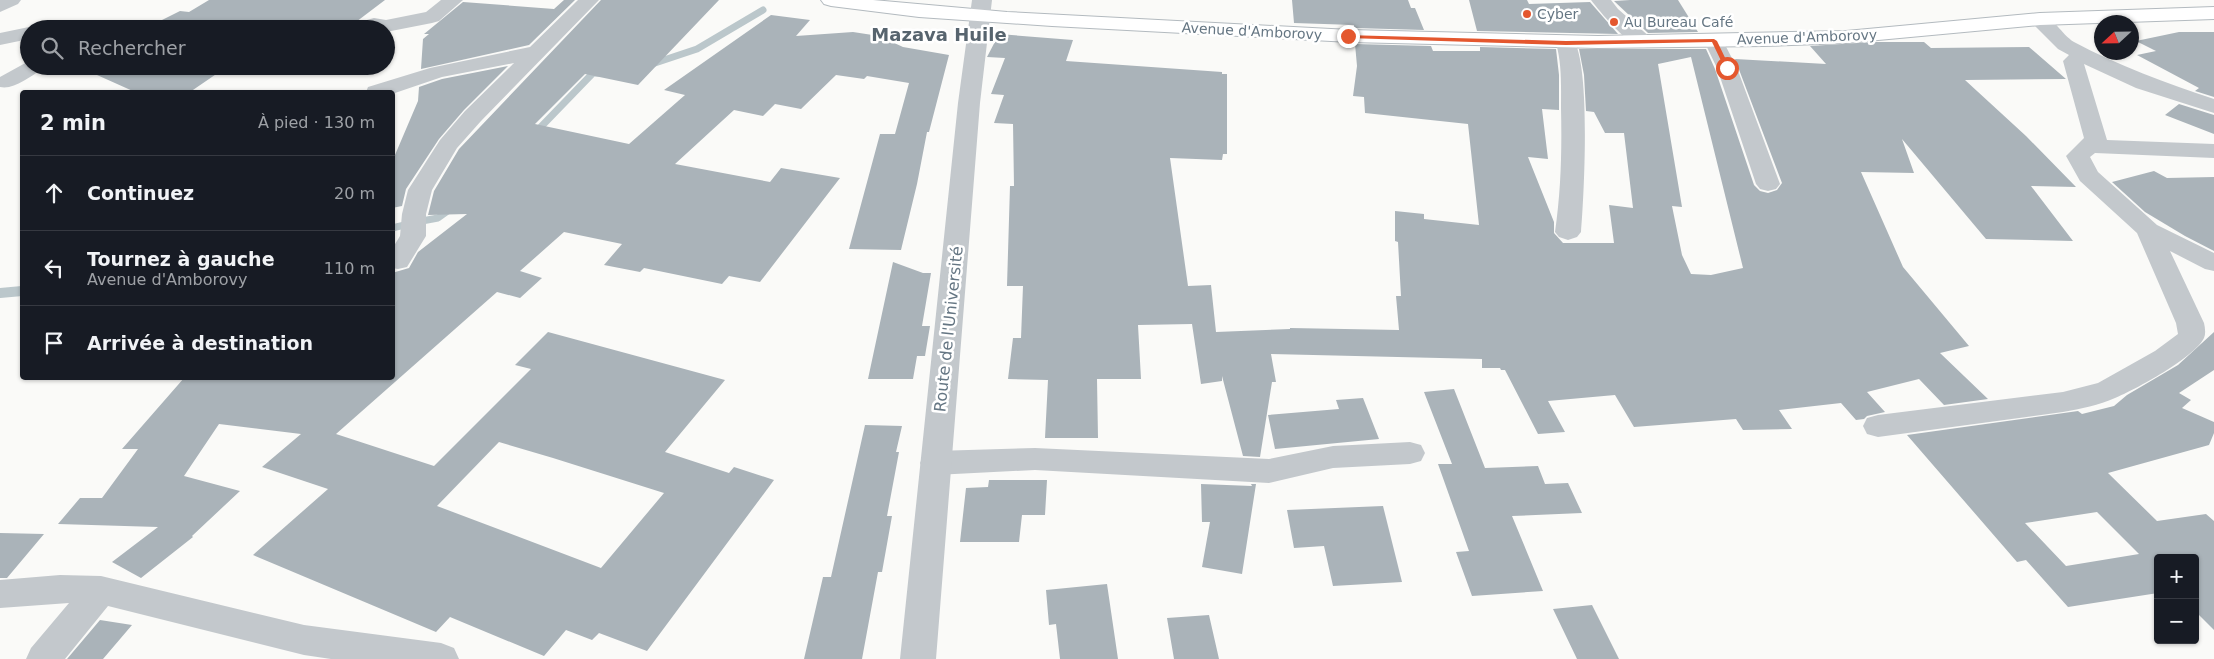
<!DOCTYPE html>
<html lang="fr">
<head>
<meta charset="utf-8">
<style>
  body { margin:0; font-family:"DejaVu Sans",sans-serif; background:#242831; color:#f1f3f6 }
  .controls { position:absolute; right:15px; bottom:15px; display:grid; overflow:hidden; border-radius:5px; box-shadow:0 1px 4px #0004 }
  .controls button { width:45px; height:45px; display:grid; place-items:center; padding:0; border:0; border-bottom:1px solid #363941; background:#171b24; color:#f1f3f6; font:25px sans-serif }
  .compass { position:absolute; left:2094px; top:15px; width:45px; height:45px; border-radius:50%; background:#171b24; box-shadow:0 1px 4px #0004; rotate:248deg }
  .stop { position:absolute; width:15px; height:15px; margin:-11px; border:4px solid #e4572e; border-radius:50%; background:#fff }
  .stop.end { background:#e4572e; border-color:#fff; box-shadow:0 1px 5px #0008 }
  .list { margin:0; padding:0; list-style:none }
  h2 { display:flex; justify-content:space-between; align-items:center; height:65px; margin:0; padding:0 20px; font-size:21px }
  h2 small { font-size:16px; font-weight:400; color:#9ea1a6 }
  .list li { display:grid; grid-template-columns:32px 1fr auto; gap:15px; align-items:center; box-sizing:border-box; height:75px; padding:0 20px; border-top:1px solid #363941 }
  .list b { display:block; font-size:19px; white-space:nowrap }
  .list p { margin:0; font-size:16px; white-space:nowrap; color:#9ea1a6 }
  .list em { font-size:16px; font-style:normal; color:#9ea1a6 }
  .icon { flex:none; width:28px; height:28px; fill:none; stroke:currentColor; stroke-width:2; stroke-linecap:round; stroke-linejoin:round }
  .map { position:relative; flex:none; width:2214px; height:659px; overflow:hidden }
  .search { position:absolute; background:#171b24; box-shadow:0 1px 4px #0004; left:20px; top:20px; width:375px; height:55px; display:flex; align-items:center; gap:12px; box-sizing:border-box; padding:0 18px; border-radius:28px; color:#9ea1a6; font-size:19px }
  .panel { position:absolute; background:#171b24; box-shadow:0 1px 4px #0004; left:20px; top:90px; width:375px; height:290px; border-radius:5px }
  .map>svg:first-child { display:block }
</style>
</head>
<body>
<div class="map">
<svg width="2214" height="659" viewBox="0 0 2214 659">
  <rect width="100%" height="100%" fill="#fafaf8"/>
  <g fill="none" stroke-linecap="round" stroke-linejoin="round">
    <path stroke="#bbc7cb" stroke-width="7" d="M 652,64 L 697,49 L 763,10
      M 534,134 L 593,73 L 602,73
      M 422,221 L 438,218 L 452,208
      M 392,228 L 409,224"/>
    <path stroke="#bbc7cb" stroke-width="10" d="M 0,293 L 22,291"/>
  </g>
  <path fill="#aab3b9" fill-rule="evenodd" d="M 209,0 L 385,0 L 348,28 L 291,23 L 283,29 L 144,29 L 180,11 L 189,12 Z
    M 564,0 L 575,0 L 529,45 L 421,69 L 423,39 L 429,34 L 424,34 L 463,2 L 554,9 Z
    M 601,0 L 719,0 L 638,85 L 585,74 L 535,124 L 629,144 L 685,95 L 664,90 L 771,15 L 810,20 L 796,36 L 853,32 L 879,36 L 903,47 L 949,55 L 929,132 L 927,132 L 917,184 L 901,250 L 849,249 L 880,134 L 895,134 L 909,83 L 867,76 L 864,79 L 836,75 L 801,109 L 775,104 L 763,116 L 734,110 L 675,164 L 770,182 L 781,168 L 840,178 L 760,282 L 729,276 L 722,284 L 644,268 L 640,272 L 604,265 L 622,244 L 564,232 L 520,271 L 542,278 L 520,298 L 497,292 L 336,434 L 434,466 L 531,369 L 515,365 L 548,332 L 725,380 L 665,452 L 729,473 L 734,467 L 774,480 L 647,651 L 599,633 L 592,640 L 566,630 L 544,656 L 450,617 L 436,632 L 253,555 L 328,489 L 262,467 L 301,434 L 219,424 L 184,476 L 240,491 L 192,536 L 193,537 L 141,578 L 112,562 L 158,527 L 58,524 L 80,498 L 102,498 L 138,449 L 122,449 L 184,378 L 392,378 L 392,273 L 409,268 L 418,252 L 467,214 L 428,215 L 434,191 L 459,149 ZM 499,442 L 553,458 L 664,493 L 601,568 L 437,506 Z
    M 1292,0 L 1408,0 L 1411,8 L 1415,8 L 1424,30 L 1354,28 L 1354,25 L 1294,23 Z
    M 1469,0 L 1527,0 L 1529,4 L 1590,2 L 1618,34 L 1477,31 Z
    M 1630,0 L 1678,0 L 1698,32 L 1648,33 L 1614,1 Z
    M 2179,32 L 2214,32 L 2214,97 L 2195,91 L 2199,88 L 2137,55 L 2156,51 L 2136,41 Z
    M 999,34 L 1073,40 L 1066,61 L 1222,72 L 1222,74 L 1227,74 L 1227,154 L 1223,154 L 1222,160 L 1170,158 L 1188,286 L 1211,285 L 1216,332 L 1290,329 L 1290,328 L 1399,330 L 1396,296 L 1401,296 L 1398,242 L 1395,241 L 1395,211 L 1424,214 L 1424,219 L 1479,225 L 1468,124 L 1365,113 L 1364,97 L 1353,96 L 1357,66 L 1355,44 L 1431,46 L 1433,51 L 1480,51 L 1480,47 L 1556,49 L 1559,75 L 1559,110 L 1542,109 L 1548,159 L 1528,157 L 1554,222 L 1554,233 L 1563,243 L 1614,243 L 1609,205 L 1633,208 L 1624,133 L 1605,133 L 1594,112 L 1586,111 L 1584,75 L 1579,49 L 1706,49 L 1715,69 L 1754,185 L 1760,191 L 1768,193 L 1777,190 L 1782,183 L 1735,59 L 1826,64 L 1810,46 L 1873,42 L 1924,42 L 1931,48 L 2029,47 L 2066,79 L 1965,80 L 2026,136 L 2076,187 L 2031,186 L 2073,241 L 1986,239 L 1902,139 L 1914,173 L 1861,172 L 1903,267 L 1969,346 L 1940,353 L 1988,399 L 1944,405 L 1919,379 L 1867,392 L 1885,412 L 1867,416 L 1864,419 L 1856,420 L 1841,403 L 1779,410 L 1792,429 L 1743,430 L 1736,419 L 1634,427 L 1615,395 L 1548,401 L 1565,432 L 1538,434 L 1505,370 L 1501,370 L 1500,368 L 1482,368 L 1482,359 L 1271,354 L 1276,382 L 1272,382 L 1260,457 L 1243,456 L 1222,376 L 1222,381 L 1201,384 L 1192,324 L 1138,325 L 1141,379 L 1097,379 L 1098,438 L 1045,438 L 1048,380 L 1008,379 L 1013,338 L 1021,338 L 1023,286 L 1007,286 L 1010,186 L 1014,186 L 1013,124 L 994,123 L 1004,95 L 991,94 L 1005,58 L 987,57 ZM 1691,57 L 1743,268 L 1711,275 L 1691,274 L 1682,255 L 1672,206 L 1682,207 L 1658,64 Z
    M 117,66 L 228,66 L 190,92 L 135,92 L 97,75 Z
    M 508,66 L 464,110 L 439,139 L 406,189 L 402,206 L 392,208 L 392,162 L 418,101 L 419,87 L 442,79 Z
    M 2179,104 L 2214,115 L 2214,134 L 2165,115 Z
    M 2154,171 L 2167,178 L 2214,177 L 2214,251 L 2185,236 L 2145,212 L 2112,182 Z
    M 893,262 L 923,273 L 931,273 L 922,326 L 930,326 L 925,356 L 917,356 L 913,379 L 868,379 Z
    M 2214,332 L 2214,370 L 2179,393 L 2191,400 L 2182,408 L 2214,422 L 2214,433 L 2209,445 L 2108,473 L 2157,521 L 2206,514 L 2214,521 L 2214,630 L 2195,611 L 2195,558 L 2158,558 L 2158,593 L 2068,607 L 2026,560 L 2017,562 L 1907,435 L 2078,411 L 2082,414 L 2114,406 L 2127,395 L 2178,365 ZM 2097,512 L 2139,554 L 2066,566 L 2025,523 Z
    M 1454,389 L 1485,468 L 1538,466 L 1545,484 L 1568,483 L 1582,513 L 1512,516 L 1543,591 L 1472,596 L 1456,552 L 1469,551 L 1438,464 L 1452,464 L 1424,392 Z
    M 1363,398 L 1379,439 L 1275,449 L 1268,415 L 1339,409 L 1336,400 Z
    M 865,425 L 902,426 L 896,452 L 899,452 L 887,516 L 892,516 L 882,572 L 878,572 L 862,659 L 804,659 L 823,577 L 831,577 Z
    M 989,480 L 1047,480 L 1045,515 L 1022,515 L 1019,542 L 960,542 L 966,488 L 988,487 Z
    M 1201,484 L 1252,486 L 1251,484 L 1256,484 L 1242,574 L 1202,567 L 1210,522 L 1202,522 Z
    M 1383,506 L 1402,582 L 1333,586 L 1324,546 L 1294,548 L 1287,510 Z
    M 0,533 L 44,534 L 7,578 L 0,578 Z
    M 1107,584 L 1118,659 L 1060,659 L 1056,624 L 1049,625 L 1046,590 Z
    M 1592,605 L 1619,659 L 1577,659 L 1553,609 Z
    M 1209,615 L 1219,659 L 1174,659 L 1167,618 Z
    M 100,620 L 132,625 L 103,659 L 67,659 Z"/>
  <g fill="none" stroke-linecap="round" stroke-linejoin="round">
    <g stroke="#b3babf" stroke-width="2">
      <path id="secondary" d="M 821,0 L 873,0 L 1007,12 L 1350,30 L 1598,36 L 1846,31 L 2040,13 L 2214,7 L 2214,19 L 2040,25 L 1846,43 L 1763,46 L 1598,48 L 1350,42 L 1052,26 L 919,17 L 831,6 L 824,4 Z"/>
    </g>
    <path fill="#c3c8cc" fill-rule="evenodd" d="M 0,0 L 21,0 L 18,4 L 0,12 Z
      M 441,0 L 463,0 L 439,21 L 432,23 L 386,32 L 386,29 L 369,29 L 364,24 L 367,20 L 374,18 L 386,20 L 426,12 Z
      M 578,0 L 599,0 L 481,121 L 457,148 L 432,190 L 426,214 L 426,236 L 407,267 L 398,269 L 392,268 L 392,249 L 400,236 L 402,214 L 408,190 L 440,140 L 465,111 L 514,63 L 442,77 L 392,94 L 366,92 L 368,87 L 430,68 L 530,47 Z
      M 1591,0 L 1611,0 L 1618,9 L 1651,38 L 1654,42 L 1651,46 C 1647,47 1644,48 1640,47 C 1626,43 1600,12 1591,0 Z
      M 2039,13 C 2054,17 2061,34 2074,42 C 2119,66 2166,83 2214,99 L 2214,113 L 2136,88 L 2084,64 L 2107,140 L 2214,144 L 2214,158 L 2095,153 L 2090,157 L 2098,172 L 2157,225 L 2214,253 L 2214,271 L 2205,269 L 2170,251 L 2204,323 C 2205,328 2206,333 2204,338 C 2195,357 2135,390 2115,398 C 2099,405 2081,409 2063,412 L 1878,437 L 1867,434 L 1863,426 L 1867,418 L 1878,415 L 2063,392 L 2098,383 L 2155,351 L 2178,334 L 2176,323 L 2137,233 L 2080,181 L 2066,156 L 2084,138 L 2063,61 L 2069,55 L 2058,49 L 2032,23 L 2029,19 L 2032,15 Z
      M 46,23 L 65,25 L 68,29 L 36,29 L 39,25 Z
      M 29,27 L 36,29 L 29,29 L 29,39 L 0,45 L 0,33 Z
      M 1714,35 L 1721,37 L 1737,68 L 1780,184 L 1776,189 L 1768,191 L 1760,189 L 1756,184 L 1717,68 L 1704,41 L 1707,37 Z
      M 1566,37 L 1573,39 C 1591,64 1584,197 1581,232 L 1577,237 L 1568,240 L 1559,237 L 1555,232 C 1561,191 1562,150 1561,108 C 1561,86 1562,64 1556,43 L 1559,39 Z
      M 29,61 L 29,66 L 44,66 L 41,70 C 29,77 14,90 0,87 L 0,77 Z
      M 1410,442 L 1421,445 L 1425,453 L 1421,461 L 1410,464 L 1333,468 L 1269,483 L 1035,470 L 935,475 L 924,471 L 920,463 L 924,455 L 935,451 L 1035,448 L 1269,459 L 1333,446 Z
      M 60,575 L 101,576 L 304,625 L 441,643 L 454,648 L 459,659 L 331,659 L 304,655 L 108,606 L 65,659 L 26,659 L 31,648 L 69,603 L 0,608 L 0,580 Z"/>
    <path fill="#c3c8cc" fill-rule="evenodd" d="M 972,0 L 992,0 L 980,103 L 936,659 L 900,659 L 958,103 Z"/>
    <use href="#secondary" fill="#fff" fill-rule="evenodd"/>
  </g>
  <path fill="#e4572e" d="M 1345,35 L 1566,41 L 1714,39 L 1717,41 L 1730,68 L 1725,69 L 1712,42 L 1566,45 L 1348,38 Z"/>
  <g fill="#e4572e" stroke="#fff" stroke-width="2">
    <circle cx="1527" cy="14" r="5"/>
    <circle cx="1614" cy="22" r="5"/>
  </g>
  <g text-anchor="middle" stroke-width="5" stroke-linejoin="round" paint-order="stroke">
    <g font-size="14" fill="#657683" stroke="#fff" text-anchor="start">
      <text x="1537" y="19">Cyber</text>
      <text x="1624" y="27">Au Bureau Café</text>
    </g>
    <g font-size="14" fill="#657683" stroke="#fff">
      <text transform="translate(1252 31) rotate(3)" y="5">Avenue d'Amborovy</text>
      <text transform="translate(1807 37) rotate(-2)" y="5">Avenue d'Amborovy</text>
    </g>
    <g font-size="16" fill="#657683" stroke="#fff">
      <text transform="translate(948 329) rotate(-84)" y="6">Route de l'Université</text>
    </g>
    <g font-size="18" font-weight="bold" fill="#57646e" stroke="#fff">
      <text x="939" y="41">Mazava Huile</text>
    </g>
  </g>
</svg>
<div class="controls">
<button>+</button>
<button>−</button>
</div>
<svg class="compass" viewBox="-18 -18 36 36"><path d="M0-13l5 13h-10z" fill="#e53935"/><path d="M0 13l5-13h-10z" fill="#9ea1a6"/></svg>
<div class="stop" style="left:1727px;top:68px"></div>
<div class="stop end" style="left:1348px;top:36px"></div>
<div class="search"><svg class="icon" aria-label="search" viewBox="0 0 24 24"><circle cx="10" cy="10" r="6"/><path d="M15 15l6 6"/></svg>Rechercher</div>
<section class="panel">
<h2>2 min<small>À pied · 130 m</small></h2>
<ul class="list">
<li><svg class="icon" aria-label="ahead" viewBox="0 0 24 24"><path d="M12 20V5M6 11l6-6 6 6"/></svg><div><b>Continuez</b></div><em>20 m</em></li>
<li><svg class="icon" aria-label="left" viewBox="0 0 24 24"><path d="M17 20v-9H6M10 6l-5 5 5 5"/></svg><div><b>Tournez à gauche</b><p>Avenue d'Amborovy</p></div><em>110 m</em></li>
<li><svg class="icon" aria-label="arrive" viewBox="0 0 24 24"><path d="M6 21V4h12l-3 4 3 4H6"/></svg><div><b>Arrivée à destination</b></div></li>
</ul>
</section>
</div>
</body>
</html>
